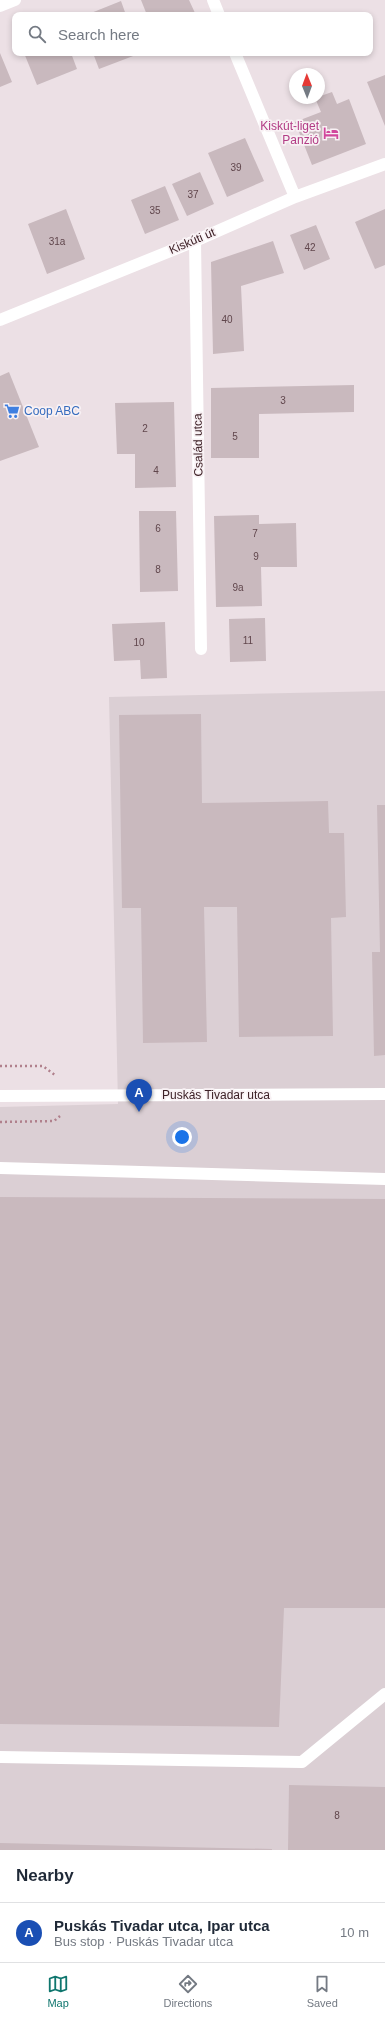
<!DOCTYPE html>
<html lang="en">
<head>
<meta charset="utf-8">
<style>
  body { margin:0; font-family:Arial,sans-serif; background:#f6f6f7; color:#1f2937 }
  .compass { position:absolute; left:289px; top:68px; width:36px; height:36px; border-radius:50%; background:#fff; box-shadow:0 2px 6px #0003; rotate:359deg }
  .you { position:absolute; left:182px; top:1137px; width:14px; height:14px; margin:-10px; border:3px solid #fff; border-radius:50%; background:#1a73e8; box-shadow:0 0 0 6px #1a73e833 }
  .badge { display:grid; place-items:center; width:26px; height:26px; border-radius:50%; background:#0f766e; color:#fff; font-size:13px; font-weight:700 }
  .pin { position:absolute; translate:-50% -33px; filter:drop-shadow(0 1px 2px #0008) }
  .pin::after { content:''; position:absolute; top:21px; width:14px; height:12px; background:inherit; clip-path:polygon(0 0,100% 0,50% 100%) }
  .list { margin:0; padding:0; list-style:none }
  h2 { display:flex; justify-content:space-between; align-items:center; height:52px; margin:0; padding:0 16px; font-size:17px }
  h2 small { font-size:13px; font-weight:400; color:#747a83 }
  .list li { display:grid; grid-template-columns:26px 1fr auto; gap:12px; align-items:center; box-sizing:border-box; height:60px; padding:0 16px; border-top:1px solid #e0e1e3 }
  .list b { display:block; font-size:15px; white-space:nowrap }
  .list p { margin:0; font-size:13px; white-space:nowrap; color:#747a83 }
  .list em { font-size:13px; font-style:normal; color:#747a83 }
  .icon { flex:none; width:22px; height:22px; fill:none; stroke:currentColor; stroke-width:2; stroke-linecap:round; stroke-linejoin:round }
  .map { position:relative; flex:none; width:385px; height:1850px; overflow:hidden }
  .search { position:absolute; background:#fff; box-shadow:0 2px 6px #0003; left:12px; right:12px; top:12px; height:44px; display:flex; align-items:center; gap:10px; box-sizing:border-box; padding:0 14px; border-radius:8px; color:#747a83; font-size:15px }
  .sheet { height:112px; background:#fff }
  nav { display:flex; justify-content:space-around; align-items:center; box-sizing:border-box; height:56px; border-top:1px solid #e0e1e3; background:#fff; font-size:11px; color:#747a83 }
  nav a { display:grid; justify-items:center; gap:2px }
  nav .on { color:#0f766e }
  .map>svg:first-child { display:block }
</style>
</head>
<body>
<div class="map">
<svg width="385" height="1850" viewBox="0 0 385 1850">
  <rect width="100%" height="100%" fill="#ece0e5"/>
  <path fill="#dbcfd4" d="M 385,691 L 385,1850 L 0,1850 L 0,1107 L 118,1104 L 109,697 Z"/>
  <path fill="#c9b9be" d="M 141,0 L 189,0 L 195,13 L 192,15 L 147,15 Z
    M 121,1 L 126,15 L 86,15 Z
    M 0,53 L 12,82 L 0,87 Z
    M 24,53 L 71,53 L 77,69 L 37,85 Z
    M 93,53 L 141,53 L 99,69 Z
    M 385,75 L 385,126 L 367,82 Z
    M 332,92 L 337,104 L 349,99 L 366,144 L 312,165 L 295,122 L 321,112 L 315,98 Z
    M 245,138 L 264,181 L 227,197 L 208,153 Z
    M 200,172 L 214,204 L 187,216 L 172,184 Z
    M 165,186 L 179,220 L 145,234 L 131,200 Z
    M 66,209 L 85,259 L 47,274 L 28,224 Z
    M 385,209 L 385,265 L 375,269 L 355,222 Z
    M 316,225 L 330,259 L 304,270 L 290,235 Z
    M 273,241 L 284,273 L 241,286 L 244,351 L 213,354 L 211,262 Z
    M 9,372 L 39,447 L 0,461 L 0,376 Z
    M 354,385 L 354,412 L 259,414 L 259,458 L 211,458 L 211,388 Z
    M 174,402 L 176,487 L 135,488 L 135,454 L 117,454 L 115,403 Z
    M 139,511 L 176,511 L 178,591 L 140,592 Z
    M 259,515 L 259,524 L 296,523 L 297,567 L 261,567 L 262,606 L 216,607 L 214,516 Z
    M 265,618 L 266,661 L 230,662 L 229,619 Z
    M 165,622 L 167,678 L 141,679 L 140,660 L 114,661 L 112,624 Z
    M 201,714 L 202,803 L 328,801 L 329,833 L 344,833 L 346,917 L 331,918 L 333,1036 L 239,1037 L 237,907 L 204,907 L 207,1042 L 143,1043 L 141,908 L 122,908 L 119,715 Z
    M 377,805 L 385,805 L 385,1055 L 374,1056 L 372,952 L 380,952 Z
    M 0,1197 L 385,1199 L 385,1608 L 284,1608 L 279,1727 L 0,1724 Z
    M 289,1785 L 385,1787 L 385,1850 L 288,1850 Z
    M 0,1843 L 272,1849 L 272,1850 L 0,1850 Z"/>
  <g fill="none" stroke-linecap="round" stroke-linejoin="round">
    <path stroke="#b0808c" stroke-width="2.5" stroke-dasharray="2 3" stroke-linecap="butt" d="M 0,1066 L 43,1066 L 55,1075
      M 0,1122 L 54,1121 L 60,1116"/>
    <path stroke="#fff" stroke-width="12" d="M 213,0 L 219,15
      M 0,6 L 15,0
      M 235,53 L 295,197
      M 195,241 L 201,649
      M 0,320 L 195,241 L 295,197 L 385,164
      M 0,1096 L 385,1094
      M 0,1168 L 385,1179
      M 0,1757 L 302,1762 L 385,1694"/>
  </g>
  <defs>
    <g id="hotel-bare" transform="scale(1.2)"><path d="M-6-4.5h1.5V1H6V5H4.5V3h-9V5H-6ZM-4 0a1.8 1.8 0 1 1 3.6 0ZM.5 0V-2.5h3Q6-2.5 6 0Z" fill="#d1479c" stroke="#f8f1f4" stroke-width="2.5" paint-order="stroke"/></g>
    <g id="supermarket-bare" transform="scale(1.2)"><path d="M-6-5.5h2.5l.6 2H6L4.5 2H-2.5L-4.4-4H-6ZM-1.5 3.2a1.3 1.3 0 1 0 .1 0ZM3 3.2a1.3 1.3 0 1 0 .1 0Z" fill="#3f7fe0" stroke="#f8f1f4" stroke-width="2.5" paint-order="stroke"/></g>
  </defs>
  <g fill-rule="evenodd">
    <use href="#hotel-bare" x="331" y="133"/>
    <use href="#supermarket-bare" x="12" y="411"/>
  </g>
  <g text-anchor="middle" stroke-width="3.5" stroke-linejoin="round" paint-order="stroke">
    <g font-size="10" fill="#60464c">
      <text x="236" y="171">39</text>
      <text x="193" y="198">37</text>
      <text x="155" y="214">35</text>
      <text x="57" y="245">31a</text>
      <text x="310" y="251">42</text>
      <text x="227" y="323">40</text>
      <text x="283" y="404">3</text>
      <text x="145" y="432">2</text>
      <text x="235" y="440">5</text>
      <text x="156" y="474">4</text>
      <text x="158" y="532">6</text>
      <text x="255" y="537">7</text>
      <text x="256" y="560">9</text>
      <text x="158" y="573">8</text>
      <text x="238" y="591">9a</text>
      <text x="248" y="644">11</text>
      <text x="139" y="646">10</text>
      <text x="337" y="1819">8</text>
    </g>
    <g font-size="12" fill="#b23c85" stroke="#f8f1f4" text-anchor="end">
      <text x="319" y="130">Kiskút-liget<tspan x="319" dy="14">Panzió</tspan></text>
    </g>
    <g font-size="12" fill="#3d2026" stroke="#f8f1f4">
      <text transform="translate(192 241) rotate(-23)" y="4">Kiskúti út</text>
      <text transform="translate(198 445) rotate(-91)" y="4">Család utca</text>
      <text x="216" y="1099">Puskás Tivadar utca</text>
    </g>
    <g font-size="12" fill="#366cbe" stroke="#f8f1f4" text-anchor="start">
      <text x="24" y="415">Coop ABC</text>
    </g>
  </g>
</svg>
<svg class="compass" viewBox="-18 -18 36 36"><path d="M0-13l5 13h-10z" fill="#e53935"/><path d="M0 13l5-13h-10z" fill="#747a83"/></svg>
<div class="you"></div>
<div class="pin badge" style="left:139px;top:1112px;background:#1a4fb4">A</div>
<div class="search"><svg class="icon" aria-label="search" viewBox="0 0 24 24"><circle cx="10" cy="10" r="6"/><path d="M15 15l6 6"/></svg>Search here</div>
</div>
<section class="sheet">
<h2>Nearby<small></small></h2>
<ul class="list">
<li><span class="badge" style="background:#1a4fb4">A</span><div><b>Puskás Tivadar utca, Ipar utca</b><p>Bus stop · Puskás Tivadar utca</p></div><em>10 m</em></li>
</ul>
</section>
<nav>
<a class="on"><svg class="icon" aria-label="map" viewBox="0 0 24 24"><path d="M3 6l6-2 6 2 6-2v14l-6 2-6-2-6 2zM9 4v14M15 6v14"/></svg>Map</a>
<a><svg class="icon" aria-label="directions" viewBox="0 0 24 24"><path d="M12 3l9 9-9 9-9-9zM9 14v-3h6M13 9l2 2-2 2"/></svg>Directions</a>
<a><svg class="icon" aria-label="saved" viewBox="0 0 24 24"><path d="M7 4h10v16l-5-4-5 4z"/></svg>Saved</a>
</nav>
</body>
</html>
